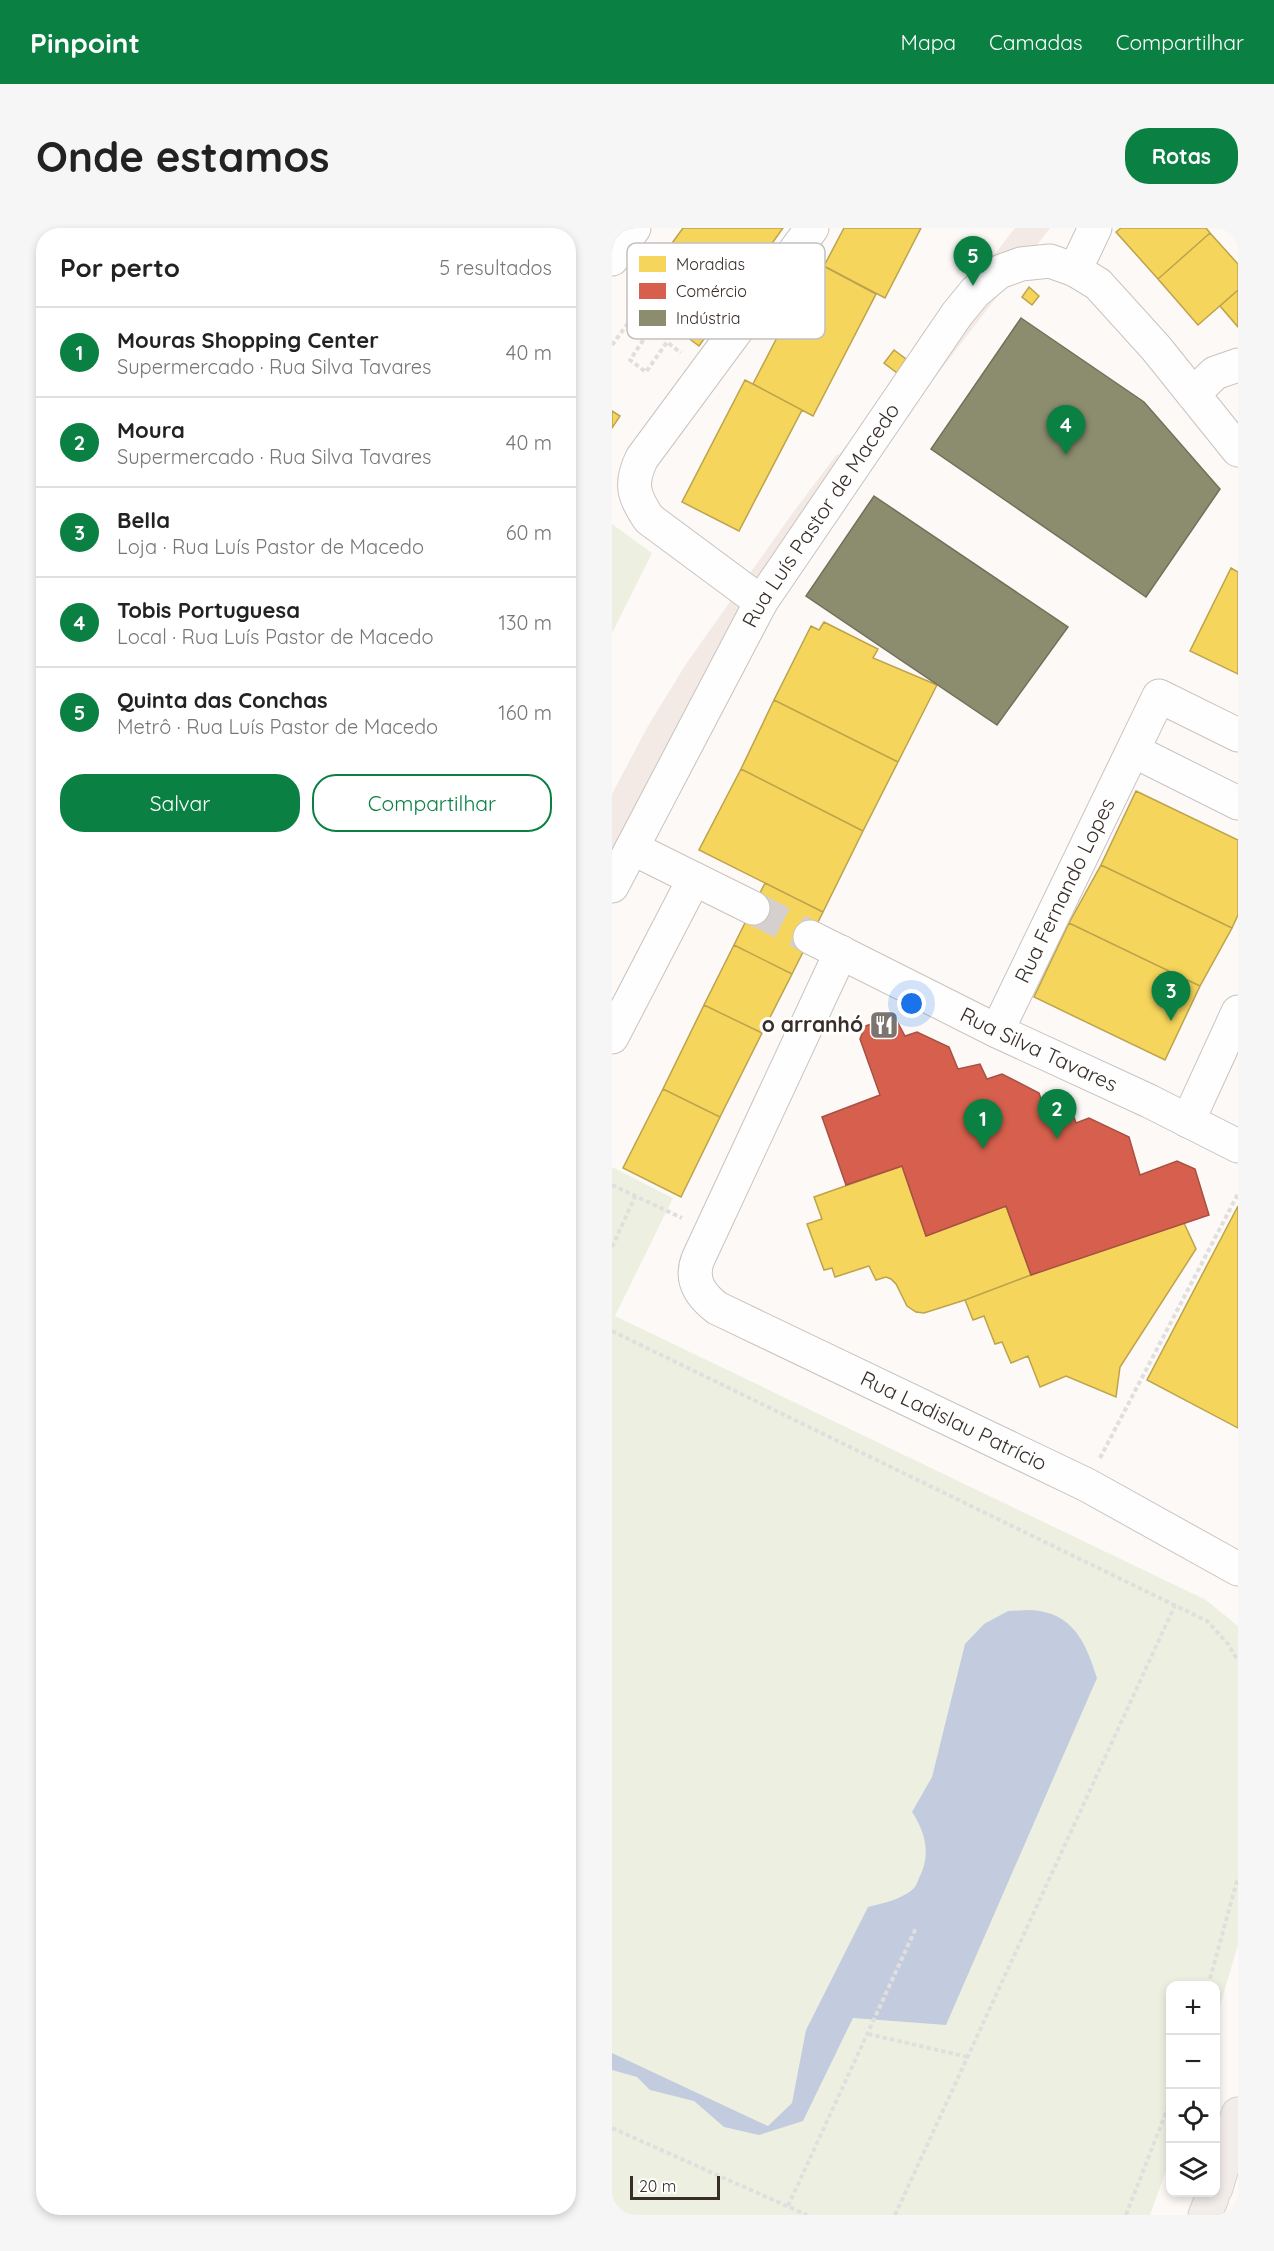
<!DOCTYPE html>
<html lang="pt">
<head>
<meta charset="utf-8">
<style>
  body { margin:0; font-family:Quicksand,sans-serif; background:#f6f6f6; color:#222 }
  .controls { position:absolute; right:18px; bottom:18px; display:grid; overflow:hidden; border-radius:12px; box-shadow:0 3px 9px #0003 }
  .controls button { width:54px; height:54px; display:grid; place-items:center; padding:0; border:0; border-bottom:2px solid #e0e0e0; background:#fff; color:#222; font:30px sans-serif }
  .scale { position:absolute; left:18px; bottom:15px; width:90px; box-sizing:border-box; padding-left:6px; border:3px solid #382d27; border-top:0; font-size:16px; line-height:21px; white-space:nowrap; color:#382d27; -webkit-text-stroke:4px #fff; paint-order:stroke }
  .you { position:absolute; left:300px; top:776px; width:21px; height:21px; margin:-15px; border:4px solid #fff; border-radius:50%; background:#1a73e8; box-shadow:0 0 0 9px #1a73e833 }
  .badge { display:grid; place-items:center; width:39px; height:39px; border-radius:50%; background:#0b8043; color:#fff; font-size:20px; font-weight:700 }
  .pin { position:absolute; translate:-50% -50px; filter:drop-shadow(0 2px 3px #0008) }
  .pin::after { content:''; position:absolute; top:32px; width:21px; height:18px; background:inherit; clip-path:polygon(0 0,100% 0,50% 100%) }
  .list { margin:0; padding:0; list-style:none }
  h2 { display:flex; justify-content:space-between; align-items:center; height:78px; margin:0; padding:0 24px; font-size:26px }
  h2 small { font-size:20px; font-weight:400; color:#767676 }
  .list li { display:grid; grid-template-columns:39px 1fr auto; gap:18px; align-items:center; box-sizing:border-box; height:90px; padding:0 24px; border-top:2px solid #e0e0e0 }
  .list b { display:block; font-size:22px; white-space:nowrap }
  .list p { margin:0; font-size:20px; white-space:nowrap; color:#767676 }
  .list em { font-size:20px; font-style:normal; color:#767676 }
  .actions { display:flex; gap:12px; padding:18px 24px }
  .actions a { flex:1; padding:14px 0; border:2px solid #0b8043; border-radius:24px; text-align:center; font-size:21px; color:#0b8043 }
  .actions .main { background:#0b8043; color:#fff }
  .icon { flex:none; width:33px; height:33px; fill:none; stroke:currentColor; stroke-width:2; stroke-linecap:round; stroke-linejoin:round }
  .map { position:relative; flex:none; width:626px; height:1987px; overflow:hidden; border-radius:24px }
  header { display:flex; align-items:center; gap:36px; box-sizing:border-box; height:84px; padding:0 30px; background:#0b8043; color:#fff }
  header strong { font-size:28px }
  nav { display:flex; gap:33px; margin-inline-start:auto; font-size:21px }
  .intro { display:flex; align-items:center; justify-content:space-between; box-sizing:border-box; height:144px; padding:0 36px }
  h1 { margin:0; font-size:42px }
  .button { padding:15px 27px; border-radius:24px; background:#0b8043; color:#fff; font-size:21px; font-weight:700 }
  main { display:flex; gap:36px; padding:0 36px }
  aside { flex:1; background:#fff; border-radius:24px; box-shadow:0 3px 9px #0003 }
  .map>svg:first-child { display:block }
</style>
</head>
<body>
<header>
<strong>Pinpoint</strong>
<nav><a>Mapa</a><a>Camadas</a><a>Compartilhar</a></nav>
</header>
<div class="intro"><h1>Onde estamos</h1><a class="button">Rotas</a></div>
<main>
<aside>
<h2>Por perto<small>5 resultados</small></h2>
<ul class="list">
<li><span class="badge">1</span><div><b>Mouras Shopping Center</b><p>Supermercado · Rua Silva Tavares</p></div><em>40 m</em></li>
<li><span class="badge">2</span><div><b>Moura</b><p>Supermercado · Rua Silva Tavares</p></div><em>40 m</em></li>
<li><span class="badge">3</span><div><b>Bella</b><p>Loja · Rua Luís Pastor de Macedo</p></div><em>60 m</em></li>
<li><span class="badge">4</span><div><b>Tobis Portuguesa</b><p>Local · Rua Luís Pastor de Macedo</p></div><em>130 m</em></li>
<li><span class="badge">5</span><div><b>Quinta das Conchas</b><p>Metrô · Rua Luís Pastor de Macedo</p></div><em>160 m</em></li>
</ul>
<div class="actions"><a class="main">Salvar</a><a>Compartilhar</a></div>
</aside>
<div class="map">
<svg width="626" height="1987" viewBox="0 0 626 1987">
  <rect width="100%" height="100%" fill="#fcf9f7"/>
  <path fill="#f3eae5" d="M 403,0 L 438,0 L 249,245 L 204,313 L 0,652 L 0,566 L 36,498 L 74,436 L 177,290 L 225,226 L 227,227 Z"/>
  <path fill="#edf0e1" d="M 0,296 L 40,325 L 0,405 Z
    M 0,939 L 61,970 L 3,1088 L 594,1372 L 626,1398 L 626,1717 L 604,1791 L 604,1758 L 558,1758 L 558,1932 L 538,1987 L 0,1987 Z"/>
  <path fill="#c3ccdf" d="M 396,1383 C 406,1383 418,1381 428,1383 C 464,1389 475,1419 485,1450 L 334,1797 L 241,1790 L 191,1893 L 147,1907 L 112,1899 L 82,1873 L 38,1862 L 25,1849 L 0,1842 L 0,1825 L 156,1898 L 180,1875 L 194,1802 L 256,1679 C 272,1675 287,1672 300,1662 C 304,1659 305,1655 307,1650 C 319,1628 314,1605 300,1584 L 320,1549 L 353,1416 L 372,1396 Z"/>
  <path fill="#f6d55c" stroke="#bda34c" stroke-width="1.5" d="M 71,0 L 171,0 L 87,118 L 21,69 Z
    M 232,0 L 309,0 L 273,70 L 212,38 Z
    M 509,0 L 594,0 L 598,5 L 546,51 L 504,4 Z
    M 598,5 L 626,36 L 626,62 L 586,97 L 546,51 Z
    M 204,34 L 264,66 L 201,188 L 141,156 Z
    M 417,59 L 427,68 L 420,77 L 410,69 Z
    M 626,62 L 626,99 L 608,78 Z
    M 282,122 L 294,131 L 285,145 L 272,135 Z
    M 133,152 L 190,182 L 127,303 L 70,274 Z
    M 0,183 L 8,188 L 0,200 Z
    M 619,340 L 626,344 L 626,446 L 578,423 Z
    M 212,394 L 266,421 L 261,430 L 325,457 L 286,534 L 162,472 L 199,398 L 207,402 Z
    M 162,472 L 286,534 L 251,603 L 129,541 Z
    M 129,541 L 251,603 L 211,684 L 87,622 Z
    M 524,563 L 626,612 L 626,687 L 620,700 L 489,637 Z
    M 489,637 L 620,700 L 588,758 L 457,695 Z
    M 153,655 L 211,684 L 180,746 L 122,717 Z
    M 457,695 L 588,758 L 553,832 L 422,769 Z
    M 122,717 L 180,746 L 150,805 L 92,777 Z
    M 92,777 L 150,805 L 108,889 L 51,861 Z
    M 51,861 L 108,889 L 69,969 L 11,940 Z
    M 290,938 L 314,1008 L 394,978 L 419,1047 L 353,1072 L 312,1085 L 304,1084 L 295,1078 L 284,1056 L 279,1051 L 274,1049 L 264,1052 L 257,1038 L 223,1049 L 220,1040 L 212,1042 L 195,996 L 210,991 L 202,969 Z
    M 626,978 L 626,1200 L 535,1152 Z
    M 572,995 L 584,1021 L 508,1139 L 504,1169 L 454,1148 L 428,1159 L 416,1128 L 399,1135 L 390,1114 L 383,1116 L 372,1088 L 361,1092 L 353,1072 L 440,1039 Z"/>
  <path fill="#d6604d" stroke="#a75142" stroke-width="1.5" d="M 274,791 L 286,795 L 293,808 L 305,804 L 337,819 L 346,841 L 368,836 L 375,851 L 390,846 L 427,865 L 435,888 L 459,881 L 464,895 L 477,890 L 517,909 L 528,947 L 565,933 L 583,941 L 597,987 L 419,1047 L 394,978 L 314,1008 L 290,938 L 234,957 L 210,889 L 268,867 L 248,811 L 253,798 Z"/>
  <path fill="#8c8c6e" stroke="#737059" stroke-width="1.5" d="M 409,90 L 532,174 L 608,261 L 534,369 L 319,221 Z
    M 262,268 L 456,399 L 385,497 L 194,368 Z"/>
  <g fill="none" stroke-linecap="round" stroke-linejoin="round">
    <path stroke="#d5d0cd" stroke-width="33" stroke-dasharray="33 16" stroke-linecap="butt" d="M 141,680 L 198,709"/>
    <g stroke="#c9c3bf" stroke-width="35">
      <g id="minor">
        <path d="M 0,31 L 22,0"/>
        <path d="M 463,42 L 483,0"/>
        <path d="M 581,166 L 603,145 L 626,137"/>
        <path d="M 149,374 L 37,291 C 22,269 17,256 30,230 L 200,0"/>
        <path d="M 522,523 L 626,575"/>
        <path d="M 20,620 L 141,680"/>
        <path id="s1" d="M 0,658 L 149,374 L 345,86 L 363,64 L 387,44 L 409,36 L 438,33 L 463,42 L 486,56 L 544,120 L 626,222"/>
        <path id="s2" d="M 198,709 L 385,803 L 537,873 L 626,918"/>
        <path id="s3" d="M 229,724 L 86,1031 C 78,1052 88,1067 105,1080 L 475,1257 L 626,1341"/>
        <path id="s4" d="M 385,803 L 547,468 L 626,507"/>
        <path d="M 0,809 L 82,651"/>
        <path d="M 576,893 L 626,784"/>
      </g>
    </g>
    <g stroke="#d6d3d1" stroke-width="35">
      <path id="major" d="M 604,1960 L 626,1886
        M 593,1987 L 600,1970"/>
    </g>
    <path stroke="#e0dfde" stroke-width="4" stroke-dasharray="4.5 3" stroke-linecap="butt" d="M 0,117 L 20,90 L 38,102 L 18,132 L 34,144 L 55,114 L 69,125
      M 0,957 L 70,990
      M 0,1019 L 23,969
      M 0,1103 L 595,1393 L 616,1416 L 626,1433
      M 488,1230 L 626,966
      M 596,1758 L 626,1649
      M 256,1806 L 356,1829
      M 0,1900 L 195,1987
      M 176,1978 L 304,1700
      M 283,1987 L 563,1377
      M 514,1987 L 558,1874"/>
    <use href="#minor" stroke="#fffefe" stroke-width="33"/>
    <use href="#major" stroke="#f3edea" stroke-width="33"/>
  </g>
  <defs>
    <g id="restaurant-square" transform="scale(1.5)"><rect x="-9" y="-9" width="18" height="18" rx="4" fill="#7d7470" stroke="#fff"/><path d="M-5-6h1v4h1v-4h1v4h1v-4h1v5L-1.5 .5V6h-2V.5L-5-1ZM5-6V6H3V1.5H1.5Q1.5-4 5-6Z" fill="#fff"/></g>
  </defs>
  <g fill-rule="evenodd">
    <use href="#restaurant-square" x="272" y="797"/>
  </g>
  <g text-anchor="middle" stroke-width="6" stroke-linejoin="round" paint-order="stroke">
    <g font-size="21" fill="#382d27" stroke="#fff">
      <text dy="7" stroke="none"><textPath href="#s1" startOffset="426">Rua Luís Pastor de Macedo</textPath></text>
      <text dy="7" stroke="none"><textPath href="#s4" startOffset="156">Rua Fernando Lopes</textPath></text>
      <text dy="7" stroke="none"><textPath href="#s2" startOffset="255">Rua Silva Tavares</textPath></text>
      <text dy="7" stroke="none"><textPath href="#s3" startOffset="658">Rua Ladislau Patrício</textPath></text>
    </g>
    <g font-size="21" font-weight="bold" fill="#382d27" stroke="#fff" text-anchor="end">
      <text x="251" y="804">o arranhó</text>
    </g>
  </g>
  <rect x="15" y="15" width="198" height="96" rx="9" fill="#fff" stroke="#c3c0be" stroke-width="1.5"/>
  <rect x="27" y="28" width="27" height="16" fill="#f6d55c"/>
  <rect x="27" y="55" width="27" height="16" fill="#d6604d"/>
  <rect x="27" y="82" width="27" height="16" fill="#8c8c6e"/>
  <g font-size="16" fill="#382d27">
    <text x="64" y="42">Moradias</text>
    <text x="64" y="69">Comércio</text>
    <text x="64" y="96">Indústria</text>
  </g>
</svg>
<div class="controls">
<button>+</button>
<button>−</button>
<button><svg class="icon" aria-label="locate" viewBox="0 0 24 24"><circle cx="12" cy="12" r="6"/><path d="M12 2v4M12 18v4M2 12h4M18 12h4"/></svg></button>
<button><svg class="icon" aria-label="layers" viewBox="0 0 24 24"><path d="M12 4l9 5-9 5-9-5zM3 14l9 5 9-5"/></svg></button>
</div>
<div class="scale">20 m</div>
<div class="you"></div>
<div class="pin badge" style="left:371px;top:921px">1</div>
<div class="pin badge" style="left:445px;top:911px">2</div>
<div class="pin badge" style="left:559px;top:793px">3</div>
<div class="pin badge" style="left:454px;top:227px">4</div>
<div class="pin badge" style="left:361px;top:58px">5</div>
</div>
</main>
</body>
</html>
